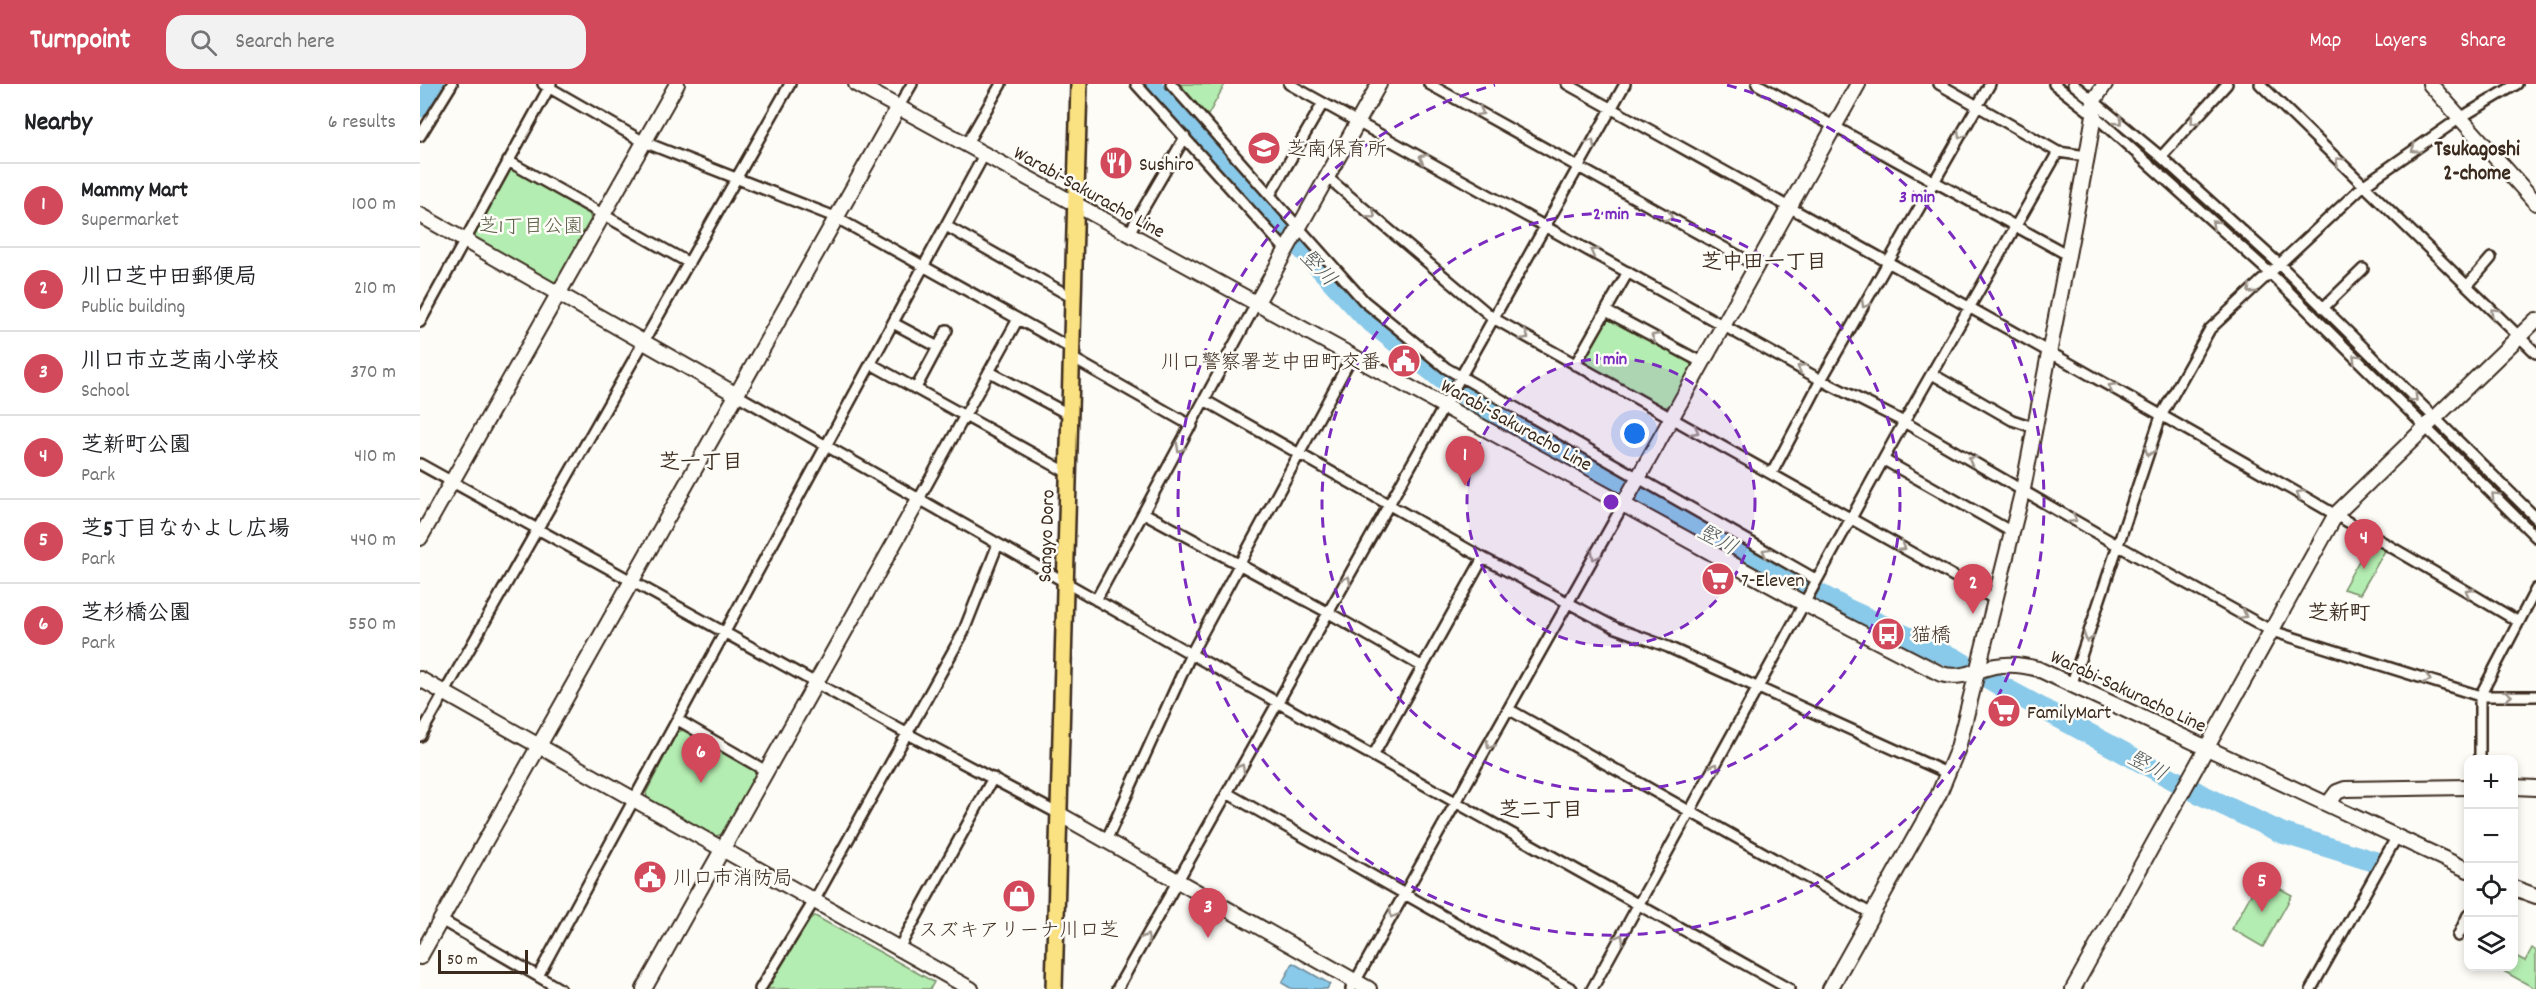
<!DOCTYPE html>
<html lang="en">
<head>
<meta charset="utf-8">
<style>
  body { margin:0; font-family:Dekko,"Klee One",sans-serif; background:#f2f2f2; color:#202124 }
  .controls { position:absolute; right:18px; bottom:18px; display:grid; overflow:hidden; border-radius:12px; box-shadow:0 3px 9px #0003 }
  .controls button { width:54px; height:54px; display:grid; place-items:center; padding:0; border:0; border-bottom:2px solid #e0e0e0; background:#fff; color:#202124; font:30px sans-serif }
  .scale { position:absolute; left:18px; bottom:15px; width:90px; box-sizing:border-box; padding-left:6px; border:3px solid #3b2a1e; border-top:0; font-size:16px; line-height:21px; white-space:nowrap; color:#3b2a1e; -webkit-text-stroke:4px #fdfcf7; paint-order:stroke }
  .you { position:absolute; left:1215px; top:350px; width:21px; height:21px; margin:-15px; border:4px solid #fff; border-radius:50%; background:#1a73e8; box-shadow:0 0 0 9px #1a73e833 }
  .badge { display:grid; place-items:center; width:39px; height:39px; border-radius:50%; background:#d1495b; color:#fff; font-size:20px; font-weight:700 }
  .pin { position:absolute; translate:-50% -50px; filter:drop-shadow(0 2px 3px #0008) }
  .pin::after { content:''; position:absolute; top:32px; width:21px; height:18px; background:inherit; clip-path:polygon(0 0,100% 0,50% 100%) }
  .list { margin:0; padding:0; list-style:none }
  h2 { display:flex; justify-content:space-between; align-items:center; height:78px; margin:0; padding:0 24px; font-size:26px }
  h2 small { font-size:20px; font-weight:400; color:#757577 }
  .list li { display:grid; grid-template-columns:39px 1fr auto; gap:18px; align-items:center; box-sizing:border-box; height:84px; padding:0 24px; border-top:2px solid #e0e0e0 }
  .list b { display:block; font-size:22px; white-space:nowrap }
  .list p { margin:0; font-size:20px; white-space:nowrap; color:#757577 }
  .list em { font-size:20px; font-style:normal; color:#757577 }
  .icon { flex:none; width:33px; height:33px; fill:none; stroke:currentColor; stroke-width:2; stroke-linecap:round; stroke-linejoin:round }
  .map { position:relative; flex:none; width:2116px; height:905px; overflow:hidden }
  header { display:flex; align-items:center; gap:36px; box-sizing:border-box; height:84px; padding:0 30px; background:#d1495b; color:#fff }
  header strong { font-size:28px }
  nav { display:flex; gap:33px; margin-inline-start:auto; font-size:21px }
  .search { width:420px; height:54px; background:#f2f2f2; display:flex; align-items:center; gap:15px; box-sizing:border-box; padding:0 21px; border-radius:18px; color:#757577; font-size:22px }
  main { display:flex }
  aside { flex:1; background:#fff }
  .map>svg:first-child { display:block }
</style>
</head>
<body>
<header>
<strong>Turnpoint</strong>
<div class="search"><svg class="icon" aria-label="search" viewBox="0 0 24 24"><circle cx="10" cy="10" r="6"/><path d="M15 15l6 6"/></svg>Search here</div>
<nav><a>Map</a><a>Layers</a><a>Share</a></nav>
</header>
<main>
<aside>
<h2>Nearby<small>6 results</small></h2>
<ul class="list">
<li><span class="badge">1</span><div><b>Mammy Mart</b><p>Supermarket</p></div><em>100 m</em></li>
<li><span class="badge">2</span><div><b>川口芝中田郵便局</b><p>Public building</p></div><em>210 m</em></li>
<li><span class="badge">3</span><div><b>川口市立芝南小学校</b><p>School</p></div><em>370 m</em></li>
<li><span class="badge">4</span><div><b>芝新町公園</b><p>Park</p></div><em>410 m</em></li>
<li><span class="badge">5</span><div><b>芝5丁目なかよし広場</b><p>Park</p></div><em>440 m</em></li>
<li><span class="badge">6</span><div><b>芝杉橋公園</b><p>Park</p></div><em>550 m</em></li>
</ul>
</aside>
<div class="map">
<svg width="2116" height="905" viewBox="0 0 2116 905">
  <rect width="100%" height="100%" fill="#fdfcf7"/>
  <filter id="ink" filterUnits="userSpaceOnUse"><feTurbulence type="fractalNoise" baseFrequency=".0167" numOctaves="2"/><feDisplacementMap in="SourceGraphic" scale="12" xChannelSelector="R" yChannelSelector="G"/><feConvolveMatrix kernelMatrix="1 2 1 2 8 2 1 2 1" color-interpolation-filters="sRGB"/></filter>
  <g filter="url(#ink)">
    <path fill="#b4edb1" stroke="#788c68" stroke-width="1.5" d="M 758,0 L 805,0 L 787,33 Z
      M 93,85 L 169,128 L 171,136 L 139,196 L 131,199 L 55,155 L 54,146 L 89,86 Z
      M 1187,235 L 1193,235 L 1270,278 L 1272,285 L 1252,321 L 1242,324 L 1165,280 L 1164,275 Z
      M 1950,457 L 1966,465 L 1940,510 L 1923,505 Z
      M 264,646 L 334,686 L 336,690 L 302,750 L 293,753 L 228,716 L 226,709 L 257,648 Z
      M 1840,794 L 1872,811 L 1843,863 L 1812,845 Z
      M 395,832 L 514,898 L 510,905 L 347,905 L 391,833 Z
      M 2112,864 L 2116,867 L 2116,905 L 2076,883 L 2094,882 L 2094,871 L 2105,877 Z"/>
    <path fill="#89c9e9" stroke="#6a8998" stroke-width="1.5" d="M 873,879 L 910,900 L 907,905 L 872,905 L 862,899 Z"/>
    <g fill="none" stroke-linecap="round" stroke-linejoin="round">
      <path stroke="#89c9e9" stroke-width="21" d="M 730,0 L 945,233 L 1027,299 L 1092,342 L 1425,524 L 1534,574 L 1588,606 L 1782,711 L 1862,749 L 1956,778
        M 0,23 L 14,0"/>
      <g stroke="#3b2a1e" stroke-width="14">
        <path id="street" d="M 123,0 L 224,58 L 415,133 L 652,265
          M 716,0 L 866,166
          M 751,0 L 944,217 L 1026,284 L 1397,496
          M 869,0 L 1401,296 L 1484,338 L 1697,461 L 1852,547 L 2060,612 L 2116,612
          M 1009,0 L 1337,182
          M 1147,0 C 1466,177 1785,352 2099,538
          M 1337,0 L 1648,171
          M 1519,0 L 1638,68
          M 1634,0 L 1674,31 L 1850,189 L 2116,453
          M 1653,0 L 1741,73 L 1859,180 L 2116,434
          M 1840,0 L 2116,269
          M 478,24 L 492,0
          M 0,52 L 32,0
          M 546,61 L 581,0
          M 1741,73 L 1807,0
          M 88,77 L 269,179
          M 907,93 L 1073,234 L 1576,516
          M 850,111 L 903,19
          M 526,142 L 653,214
          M 709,149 L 765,53
          M 2047,202 L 2071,174
          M 1903,224 L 1943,185
          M 1186,227 L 1283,279
          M 0,238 L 131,0
          M 473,239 L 518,263
          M 652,274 L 772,342
          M 451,280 L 648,389
          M 1155,281 L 1208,188
          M 570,288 L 650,331
          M 1512,290 L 1592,336 L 1616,344
          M 496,304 L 527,246
          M 317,311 L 771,570 L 1369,905
          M 786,317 L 1063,474 L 1196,544 L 1248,563 L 1529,690
          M 1464,376 L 1592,448
          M 0,380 L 488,650 L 639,730
          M 1352,389 L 1401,296 L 1570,0
          M 499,415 L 598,235
          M 724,429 L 909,529 L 1003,583
          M 676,516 L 836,220
          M 1652,599 L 1741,332 L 1790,245 L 1944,101 L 2040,34 L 2097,0
          M 1090,626 L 1452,830
          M 258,636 L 346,687
          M 0,652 L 370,0
          M 953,672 L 1063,474
          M 2060,676 L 2060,612 L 2116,505
          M 807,709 L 1152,905
          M 686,757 L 771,570 L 932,272
          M 21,836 L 140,905
          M 2038,852 L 2048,831
          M 479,864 L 573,694
          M 118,892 L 564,71
          M 340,905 L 394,817 L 543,549 L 578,460
          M 697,905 L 1205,0
          M 931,905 L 1203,421
          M 1172,905 L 1484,338 L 1638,68 L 1667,72
          M 1891,905 L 1976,754"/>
      </g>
      <g stroke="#3b2a1e" stroke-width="18">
        <path id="secondary" d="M 436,0 L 1385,520 L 1521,590 C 1542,596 1555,586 1575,582 C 1590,579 1604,581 1618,585 L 2048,786
          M 2010,0 L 2116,119
          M 0,131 L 317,311
          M 836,220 L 959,0
          M 1203,421 L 1438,0
          M 0,454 L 257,0
          M 0,595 L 551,905
          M 2094,703 L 2116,704
          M 1908,720 L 1917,708 L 1925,705 L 2048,703
          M 639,730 L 949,905
          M 2094,804 L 2116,812
          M 0,873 L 478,24
          M 224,905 L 499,415
          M 1410,905 L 1518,712 L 1538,664 L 1603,405 L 1667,72 L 1674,31 L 1674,16 L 1685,0
          M 1653,905 L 1916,430 L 2116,236"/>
      </g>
      <g stroke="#3b2a1e" stroke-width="20">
        <path id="primary" d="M 634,905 L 659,0"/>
      </g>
      <use href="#street" stroke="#fdfcf7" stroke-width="9"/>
      <use href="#secondary" stroke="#fdfcf7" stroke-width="14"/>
      <use href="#primary" stroke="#fae181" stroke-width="15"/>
    </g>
    <defs><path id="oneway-chevron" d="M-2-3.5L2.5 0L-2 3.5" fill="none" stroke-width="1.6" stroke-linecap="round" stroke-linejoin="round" transform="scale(1.5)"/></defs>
    <g stroke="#9c938a">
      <use href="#oneway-chevron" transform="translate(1060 28) rotate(29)"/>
      <use href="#oneway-chevron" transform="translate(1699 37) rotate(41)"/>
      <use href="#oneway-chevron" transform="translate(1774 37) rotate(132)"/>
      <use href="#oneway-chevron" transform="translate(1541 51) rotate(120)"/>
      <use href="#oneway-chevron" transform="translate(1171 59) rotate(-60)"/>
      <use href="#oneway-chevron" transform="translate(1995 65) rotate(145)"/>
      <use href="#oneway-chevron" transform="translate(1003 74) rotate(-151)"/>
      <use href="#oneway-chevron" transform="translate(1919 77) rotate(-136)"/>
      <use href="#oneway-chevron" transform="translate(952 131) rotate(40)"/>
      <use href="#oneway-chevron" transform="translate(1249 133) rotate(29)"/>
      <use href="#oneway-chevron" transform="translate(1795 140) rotate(-138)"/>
      <use href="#oneway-chevron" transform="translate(1174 168) rotate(-150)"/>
      <use href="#oneway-chevron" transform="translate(1831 206) rotate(137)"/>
      <use href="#oneway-chevron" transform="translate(1445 220) rotate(120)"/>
      <use href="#oneway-chevron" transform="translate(2074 228) rotate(-136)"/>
      <use href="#oneway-chevron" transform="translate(1105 252) rotate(30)"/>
      <use href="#oneway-chevron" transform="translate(1235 253) rotate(-152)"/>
      <use href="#oneway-chevron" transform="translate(1936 274) rotate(-135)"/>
      <use href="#oneway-chevron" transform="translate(1381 284) rotate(-151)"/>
      <use href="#oneway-chevron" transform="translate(1692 303) rotate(-149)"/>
      <use href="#oneway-chevron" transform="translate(1994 314) rotate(45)"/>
      <use href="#oneway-chevron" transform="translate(1275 347) rotate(28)"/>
      <use href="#oneway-chevron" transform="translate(760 364) rotate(119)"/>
      <use href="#oneway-chevron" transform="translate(1729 368) rotate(109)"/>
      <use href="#oneway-chevron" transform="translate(1552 376) rotate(-151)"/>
      <use href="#oneway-chevron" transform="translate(1880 410) rotate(-151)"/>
      <use href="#oneway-chevron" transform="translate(2075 412) rotate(-135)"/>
      <use href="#oneway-chevron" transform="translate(1653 435) rotate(31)"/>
      <use href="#oneway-chevron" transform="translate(1482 463) rotate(29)"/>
      <use href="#oneway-chevron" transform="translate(1346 468) rotate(-151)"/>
      <use href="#oneway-chevron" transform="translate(1175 472) rotate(119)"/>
      <use href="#oneway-chevron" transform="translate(927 496) rotate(-61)"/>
      <use href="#oneway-chevron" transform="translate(2049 508) rotate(-149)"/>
      <use href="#oneway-chevron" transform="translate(1823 531) rotate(29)"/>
      <use href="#oneway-chevron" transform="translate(1668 554) rotate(109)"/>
      <use href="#oneway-chevron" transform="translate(2007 595) rotate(17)"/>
      <use href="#oneway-chevron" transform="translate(2088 612)"/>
      <use href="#oneway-chevron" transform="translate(1070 661) rotate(120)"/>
      <use href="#oneway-chevron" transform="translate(1295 683) rotate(-61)"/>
      <use href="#oneway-chevron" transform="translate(821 684) rotate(-62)"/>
      <use href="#oneway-chevron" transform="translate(973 830) rotate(120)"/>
      <use href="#oneway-chevron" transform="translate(726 854) rotate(-61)"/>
      <use href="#oneway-chevron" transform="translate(1200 854) rotate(-61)"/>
    </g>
  </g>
  <circle cx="1191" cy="418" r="144" fill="#7b2cbf" fill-opacity=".12"/>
  <g fill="none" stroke="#7b2cbf" stroke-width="3" stroke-dasharray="10 8">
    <circle cx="1191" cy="418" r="144"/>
    <circle cx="1191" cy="418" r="289"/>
    <path d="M1307 1A433 433 0 1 1 1075 1"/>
  </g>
  <defs>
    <g id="school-disc" transform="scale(1.725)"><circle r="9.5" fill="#d1495b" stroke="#fdfcf7"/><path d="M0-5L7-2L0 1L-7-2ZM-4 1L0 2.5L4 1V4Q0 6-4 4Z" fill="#fff"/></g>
    <g id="restaurant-disc" transform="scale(1.725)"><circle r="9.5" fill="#d1495b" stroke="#fdfcf7"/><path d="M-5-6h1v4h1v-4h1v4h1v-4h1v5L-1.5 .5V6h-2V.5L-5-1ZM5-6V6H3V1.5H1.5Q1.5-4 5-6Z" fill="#fff"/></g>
    <g id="civic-disc" transform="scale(1.725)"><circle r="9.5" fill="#d1495b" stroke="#fdfcf7"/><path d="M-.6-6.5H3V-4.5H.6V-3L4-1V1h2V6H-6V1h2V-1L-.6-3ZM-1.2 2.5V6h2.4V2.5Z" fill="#fff"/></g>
    <g id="supermarket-disc" transform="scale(1.725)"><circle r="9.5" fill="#d1495b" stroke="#fdfcf7"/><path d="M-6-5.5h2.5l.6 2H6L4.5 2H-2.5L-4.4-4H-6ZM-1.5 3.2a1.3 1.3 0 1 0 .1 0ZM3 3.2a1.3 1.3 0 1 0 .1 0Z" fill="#fff"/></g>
    <g id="bus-disc" transform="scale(1.725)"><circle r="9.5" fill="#d1495b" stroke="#fdfcf7"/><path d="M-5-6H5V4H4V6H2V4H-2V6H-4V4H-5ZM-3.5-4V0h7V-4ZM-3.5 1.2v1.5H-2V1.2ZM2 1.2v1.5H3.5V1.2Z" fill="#fff"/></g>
    <g id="shop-disc" transform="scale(1.725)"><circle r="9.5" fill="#d1495b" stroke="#fdfcf7"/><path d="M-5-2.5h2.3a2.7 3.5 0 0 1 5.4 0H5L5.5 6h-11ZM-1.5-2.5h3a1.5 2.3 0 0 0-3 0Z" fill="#fff"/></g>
  </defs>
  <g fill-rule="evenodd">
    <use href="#school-disc" x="844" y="64"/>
    <use href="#restaurant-disc" x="696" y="79"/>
    <use href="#civic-disc" x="984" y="277"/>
    <use href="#supermarket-disc" x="1298" y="495"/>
    <use href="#bus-disc" x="1468" y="550"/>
    <use href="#supermarket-disc" x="1584" y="627"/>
    <use href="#civic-disc" x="230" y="793"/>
    <use href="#shop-disc" x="599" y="812"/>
  </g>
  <g text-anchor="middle" stroke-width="5" stroke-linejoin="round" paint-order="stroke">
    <g font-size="20" fill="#3b2a1e" stroke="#fdfcf7" text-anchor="start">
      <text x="867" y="71">芝南保育所</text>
      <text x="719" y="86">Sushiro</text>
      <text x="961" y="284" text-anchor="end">川口警察署芝中田町交番</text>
      <text x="1321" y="502">7-Eleven</text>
      <text x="1491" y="557">猫橋</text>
      <text x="1607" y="634">FamilyMart</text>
      <text x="253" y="800">川口市消防局</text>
      <text x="599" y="852" text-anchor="middle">スズキアリーナ川口芝</text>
    </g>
    <g font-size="20" fill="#3b2a1e" stroke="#fdfcf7">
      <text transform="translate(670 107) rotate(29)" y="7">Warabi-Sakuracho Line</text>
      <text transform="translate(1097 340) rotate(29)" y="7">Warabi-Sakuracho Line</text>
      <text transform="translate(625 452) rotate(-88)" y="7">Sangyo Doro</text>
      <text transform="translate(1709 606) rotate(25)" y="7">Warabi-Sakuracho Line</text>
    </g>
    <g font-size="20" fill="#595b43" stroke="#fdfcf7">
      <text x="111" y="148">芝1丁目公園</text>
    </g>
    <g font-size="21" font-weight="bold" fill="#3b2a1e" stroke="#fdfcf7">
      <text x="2057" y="71">Tsukagoshi<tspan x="2057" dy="24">2-chome</tspan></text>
      <text x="1344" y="184">芝中田一丁目</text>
      <text x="281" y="384">芝一丁目</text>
      <text x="1919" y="535">芝新町</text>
      <text x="1121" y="732">芝二丁目</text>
    </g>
    <g font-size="21" font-style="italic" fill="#525a5b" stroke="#fdfcf7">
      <text transform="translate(899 183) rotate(47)" y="7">竪川</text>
      <text transform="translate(1298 455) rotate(29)" y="7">竪川</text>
      <text transform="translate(1728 681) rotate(29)" y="7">竪川</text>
    </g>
  </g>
  <circle cx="1191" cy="418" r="9" fill="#7b2cbf" stroke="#fdfcf7" stroke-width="3"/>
  <g font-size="18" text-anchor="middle" font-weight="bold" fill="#7b2cbf" stroke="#fdfcf7" stroke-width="5" stroke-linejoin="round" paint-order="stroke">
    <text x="1497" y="118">3 min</text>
    <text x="1191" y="135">2 min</text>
    <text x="1191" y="280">1 min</text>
  </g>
</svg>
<div class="controls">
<button>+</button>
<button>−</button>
<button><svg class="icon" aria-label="locate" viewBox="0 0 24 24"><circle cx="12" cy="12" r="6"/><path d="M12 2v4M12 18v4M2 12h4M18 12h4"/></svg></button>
<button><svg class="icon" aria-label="layers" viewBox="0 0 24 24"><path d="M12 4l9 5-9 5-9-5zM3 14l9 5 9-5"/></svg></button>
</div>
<div class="scale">50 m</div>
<div class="you"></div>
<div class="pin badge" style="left:1045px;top:402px">1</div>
<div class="pin badge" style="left:1553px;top:530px">2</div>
<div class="pin badge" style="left:788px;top:854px">3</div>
<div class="pin badge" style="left:1944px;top:485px">4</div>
<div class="pin badge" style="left:1842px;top:828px">5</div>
<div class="pin badge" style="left:281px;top:699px">6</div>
</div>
</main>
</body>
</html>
